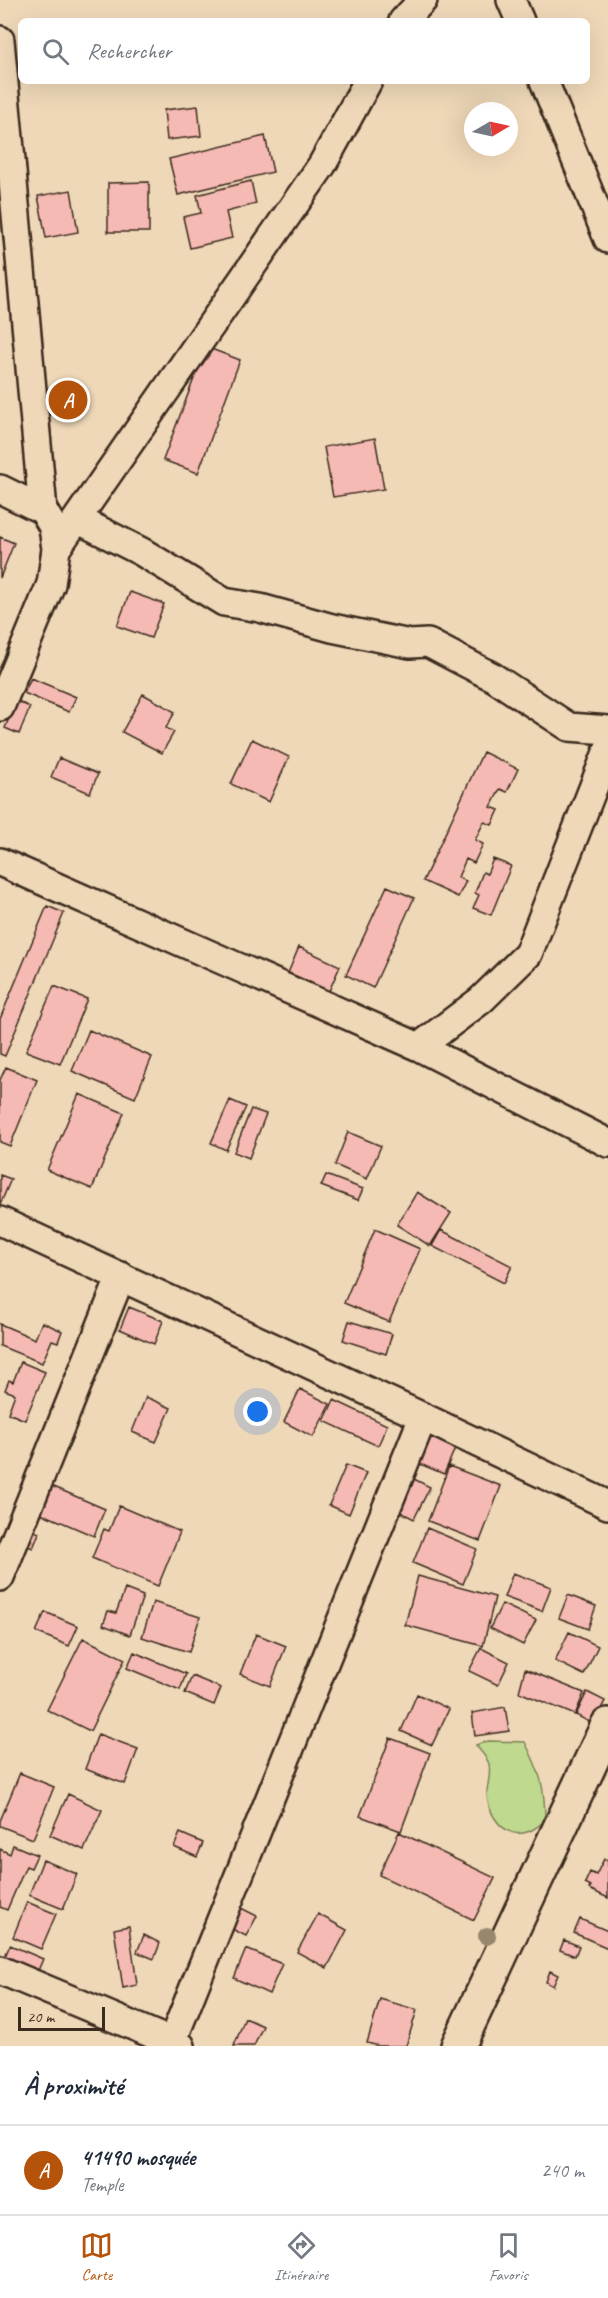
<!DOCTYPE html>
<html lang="fr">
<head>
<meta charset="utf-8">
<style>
  body { margin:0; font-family:Caveat,sans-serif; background:#f6f6f7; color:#1f2937 }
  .compass { position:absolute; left:464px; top:102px; width:54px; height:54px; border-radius:50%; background:#fff; box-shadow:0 6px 24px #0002; rotate:81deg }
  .scale { position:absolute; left:18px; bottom:15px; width:87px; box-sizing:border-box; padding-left:6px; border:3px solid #3b2a1e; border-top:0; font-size:16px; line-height:21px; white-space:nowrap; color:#3b2a1e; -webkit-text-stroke:4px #efd8b8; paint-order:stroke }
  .you { position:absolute; left:258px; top:1412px; width:21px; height:21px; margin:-15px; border:4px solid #fff; border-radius:50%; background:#1a73e8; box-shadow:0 0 0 9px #1a73e833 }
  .badge { display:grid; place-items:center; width:39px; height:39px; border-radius:50%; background:#b45309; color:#fff; font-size:20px; font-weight:700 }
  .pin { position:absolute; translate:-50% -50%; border:3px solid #fff; box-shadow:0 2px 6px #0006 }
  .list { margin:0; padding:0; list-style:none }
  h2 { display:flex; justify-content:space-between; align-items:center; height:78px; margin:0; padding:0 24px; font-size:26px }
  h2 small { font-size:20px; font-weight:400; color:#747a83 }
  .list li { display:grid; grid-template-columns:39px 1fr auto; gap:18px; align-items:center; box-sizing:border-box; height:90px; padding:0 24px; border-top:2px solid #e0e1e3 }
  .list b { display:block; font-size:22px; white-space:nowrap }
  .list p { margin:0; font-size:20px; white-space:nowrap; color:#747a83 }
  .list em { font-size:20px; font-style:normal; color:#747a83 }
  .icon { flex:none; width:33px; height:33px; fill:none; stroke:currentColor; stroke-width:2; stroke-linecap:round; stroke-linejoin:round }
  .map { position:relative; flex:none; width:608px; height:2046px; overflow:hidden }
  .search { position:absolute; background:#fff; box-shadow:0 6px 24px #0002; left:18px; right:18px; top:18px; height:66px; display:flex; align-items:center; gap:15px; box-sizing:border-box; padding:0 21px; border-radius:9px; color:#747a83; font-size:22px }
  .sheet { height:168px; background:#fff }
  nav { display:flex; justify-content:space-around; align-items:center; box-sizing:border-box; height:84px; border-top:2px solid #e0e1e3; background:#fff; font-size:16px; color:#747a83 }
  nav a { display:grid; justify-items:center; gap:3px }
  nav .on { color:#b45309 }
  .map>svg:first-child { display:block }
</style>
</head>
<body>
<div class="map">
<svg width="608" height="2046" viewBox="0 0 608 2046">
  <rect width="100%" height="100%" fill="#efd8b8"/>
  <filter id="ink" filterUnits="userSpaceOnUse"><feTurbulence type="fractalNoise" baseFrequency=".0167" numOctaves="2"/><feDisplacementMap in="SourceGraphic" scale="12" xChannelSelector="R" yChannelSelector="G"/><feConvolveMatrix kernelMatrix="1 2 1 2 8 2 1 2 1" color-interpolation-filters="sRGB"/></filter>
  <g filter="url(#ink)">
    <path fill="#bfd98f" stroke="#7d8256" stroke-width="1.5" d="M 488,1741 L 525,1742 C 540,1772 545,1786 545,1821 C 541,1824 535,1829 530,1831 C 505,1842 486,1813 487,1791 C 488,1781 491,1774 489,1764 C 487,1757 480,1751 476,1745 Z"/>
    <path fill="#f6bab4" stroke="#3b2a1e" stroke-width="1.5" d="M 198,106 L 201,136 L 167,140 L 164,110 Z
      M 265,136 L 273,172 L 178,195 L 169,159 Z
      M 251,181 L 256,204 L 226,212 L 232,238 L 190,248 L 183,217 L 201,213 L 197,195 Z
      M 149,182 L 149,232 L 108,232 L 108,183 Z
      M 71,190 L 78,232 L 46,238 L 38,196 Z
      M 206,347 L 240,360 L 198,473 L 163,460 Z
      M 375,438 L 384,489 L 333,497 L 324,447 Z
      M 0,537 L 14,543 L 0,578 Z
      M 130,592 L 164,604 L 151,638 L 117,626 Z
      M 31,678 L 76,697 L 69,712 L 24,693 Z
      M 143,694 L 175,712 L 166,728 L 174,732 L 162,753 L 122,732 Z
      M 16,701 L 30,707 L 19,734 L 5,728 Z
      M 252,739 L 289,757 L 269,802 L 231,784 Z
      M 483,752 L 518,769 L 507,792 L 500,789 L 491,807 L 499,810 L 492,825 L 484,822 L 475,840 L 483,844 L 474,863 L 466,859 L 458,877 L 466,881 L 458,897 L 423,881 Z
      M 59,758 L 98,774 L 90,793 L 51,777 Z
      M 493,859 L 511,866 L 491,915 L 473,908 L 479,895 L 475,893 L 483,872 L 487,874 Z
      M 387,886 L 414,898 L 373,988 L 346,975 Z
      M 47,906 L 64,913 L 5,1056 L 0,1054 L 0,1019 Z
      M 299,947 L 340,966 L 329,991 L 288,973 Z
      M 54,986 L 87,999 L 60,1064 L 26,1051 Z
      M 89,1030 L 152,1057 L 135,1098 L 72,1071 Z
      M 6,1067 L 37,1080 L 10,1146 L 0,1142 L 0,1080 Z
      M 79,1094 L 124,1113 L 92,1189 L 47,1170 Z
      M 230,1100 L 246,1107 L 226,1150 L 211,1143 Z
      M 251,1109 L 266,1114 L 249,1158 L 234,1152 Z
      M 348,1132 L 381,1146 L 367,1179 L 335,1165 Z
      M 0,1175 L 11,1179 L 0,1205 Z
      M 326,1175 L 363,1189 L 358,1200 L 321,1186 Z
      M 417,1192 L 451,1213 L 430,1246 L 397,1225 Z
      M 375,1229 L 420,1249 L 389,1322 L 344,1303 Z
      M 441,1230 L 512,1266 L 504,1283 L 432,1246 Z
      M 129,1307 L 163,1321 L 154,1344 L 120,1329 Z
      M 349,1321 L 392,1334 L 386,1354 L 343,1340 Z
      M 42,1322 L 62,1331 L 58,1342 L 52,1340 L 42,1363 L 0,1346 L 0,1324 L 35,1339 Z
      M 21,1362 L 45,1372 L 25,1420 L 8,1413 L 15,1394 L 5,1390 L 9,1380 L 13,1382 Z
      M 300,1389 L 330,1404 L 313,1437 L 284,1422 Z
      M 146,1397 L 171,1408 L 156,1442 L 132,1432 Z
      M 334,1400 L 387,1425 L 378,1446 L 324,1421 Z
      M 424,1433 L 456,1446 L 444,1474 L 413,1461 Z
      M 346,1465 L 366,1473 L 349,1514 L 329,1505 Z
      M 449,1466 L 501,1486 L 480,1541 L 428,1521 Z
      M 406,1475 L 430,1487 L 414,1519 L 391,1507 Z
      M 47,1484 L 105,1509 L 94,1536 L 36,1511 Z
      M 119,1506 L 180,1532 L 158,1586 L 92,1558 L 104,1529 L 109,1531 Z
      M 29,1528 L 39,1533 L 33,1548 L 23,1544 Z
      M 427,1528 L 477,1549 L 463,1584 L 413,1563 Z
      M 513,1573 L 551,1587 L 542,1611 L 504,1597 Z
      M 418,1576 L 495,1597 L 483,1646 L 405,1625 Z
      M 125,1589 L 143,1596 L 130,1635 L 103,1625 L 108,1611 L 116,1613 Z
      M 568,1595 L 596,1606 L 588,1629 L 559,1618 Z
      M 153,1602 L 200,1617 L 189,1652 L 142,1637 Z
      M 502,1604 L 536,1620 L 523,1645 L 490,1628 Z
      M 45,1612 L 78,1626 L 69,1646 L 36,1632 Z
      M 569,1632 L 598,1646 L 584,1675 L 555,1661 Z
      M 256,1634 L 286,1646 L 270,1686 L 240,1674 Z
      M 83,1638 L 125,1659 L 90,1731 L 47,1710 Z
      M 481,1648 L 509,1662 L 498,1685 L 469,1671 Z
      M 134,1652 L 186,1674 L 180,1690 L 127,1668 Z
      M 525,1669 L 584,1693 L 575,1715 L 519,1692 Z
      M 192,1676 L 221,1688 L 214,1705 L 185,1693 Z
      M 587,1692 L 605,1701 L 593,1724 L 576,1715 Z
      M 417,1694 L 449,1709 L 432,1745 L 401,1731 Z
      M 505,1707 L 509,1731 L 475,1736 L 472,1713 Z
      M 98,1734 L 138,1749 L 125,1784 L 85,1769 Z
      M 390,1738 L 430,1753 L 401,1831 L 360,1816 Z
      M 20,1773 L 54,1787 L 33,1839 L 0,1826 L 0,1821 Z
      M 68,1794 L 102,1810 L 84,1850 L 50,1835 Z
      M 399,1832 L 495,1878 L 474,1920 L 379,1875 Z
      M 180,1833 L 203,1843 L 197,1857 L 174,1847 Z
      M 13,1845 L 37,1855 L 31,1868 L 26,1866 L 7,1910 L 0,1907 L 0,1849 L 10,1854 Z
      M 604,1859 L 608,1861 L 608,1898 L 589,1889 L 591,1886 L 585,1883 L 590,1872 L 596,1875 Z
      M 43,1860 L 77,1874 L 63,1909 L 29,1895 Z
      M 27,1902 L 56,1914 L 41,1949 L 13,1937 Z
      M 241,1908 L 257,1916 L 246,1936 L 230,1928 Z
      M 318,1914 L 347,1930 L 327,1968 L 297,1952 Z
      M 580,1919 L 608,1931 L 608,1948 L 574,1933 Z
      M 129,1926 L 137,1985 L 123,1988 L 114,1929 Z
      M 144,1935 L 160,1943 L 154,1959 L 137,1952 Z
      M 564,1940 L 579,1946 L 575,1956 L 560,1950 Z
      M 10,1945 L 43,1959 L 33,1982 L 0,1968 Z
      M 246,1949 L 282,1964 L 269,1994 L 234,1978 Z
      M 550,1971 L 558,1975 L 553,1986 L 546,1982 Z
      M 380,1999 L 417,2010 L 406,2046 L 379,2046 L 367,2043 Z
      M 245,2018 L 263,2026 L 254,2046 L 234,2046 Z"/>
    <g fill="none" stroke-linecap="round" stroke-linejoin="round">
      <g stroke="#3b2a1e" stroke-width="32">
        <path id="street" d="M 511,0 L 520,21
          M 403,21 L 423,0
          M 0,40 L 43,510
          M 544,81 L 608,239
          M 0,489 L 43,510 L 53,527 L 56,549 L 51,584 L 0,707
          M 77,519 L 142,552 L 224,602 L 260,608 L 332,628 L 410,644 L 428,643 L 493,677 L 569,727 L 608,730
          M 56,549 L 322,165 L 368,81
          M 0,862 L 419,1047 L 608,1143
          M 419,1047 L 481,1000 L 528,954 L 608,750
          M 0,1221 L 423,1417 L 608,1505
          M 0,1577 L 121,1276
          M 0,1970 L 181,2046
          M 172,2042 L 423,1417"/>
      </g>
      <g stroke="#3b2a1e" stroke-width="38">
        <path id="secondary" d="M 458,2046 L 608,1725"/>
      </g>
      <use href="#street" stroke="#efd8b8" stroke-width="27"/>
      <use href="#secondary" stroke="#efd8b8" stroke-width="33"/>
    </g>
    <circle fill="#97876d" cx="487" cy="1936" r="9"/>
  </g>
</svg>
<svg class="compass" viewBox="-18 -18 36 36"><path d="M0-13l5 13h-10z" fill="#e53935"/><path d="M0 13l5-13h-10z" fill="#747a83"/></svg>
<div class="scale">20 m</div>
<div class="you"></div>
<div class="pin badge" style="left:68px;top:400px">A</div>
<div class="search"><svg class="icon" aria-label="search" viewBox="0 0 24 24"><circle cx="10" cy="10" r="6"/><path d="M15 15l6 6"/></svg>Rechercher</div>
</div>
<section class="sheet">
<h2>À proximité<small></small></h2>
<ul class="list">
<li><span class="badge">A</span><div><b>41490 mosquée</b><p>Temple</p></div><em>240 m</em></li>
</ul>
</section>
<nav>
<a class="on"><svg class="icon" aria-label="map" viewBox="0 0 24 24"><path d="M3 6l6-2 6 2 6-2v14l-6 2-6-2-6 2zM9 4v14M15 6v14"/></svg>Carte</a>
<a><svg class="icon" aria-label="directions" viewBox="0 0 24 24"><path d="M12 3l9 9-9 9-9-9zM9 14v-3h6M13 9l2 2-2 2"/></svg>Itinéraire</a>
<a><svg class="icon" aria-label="saved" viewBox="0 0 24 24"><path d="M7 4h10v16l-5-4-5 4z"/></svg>Favoris</a>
</nav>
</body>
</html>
